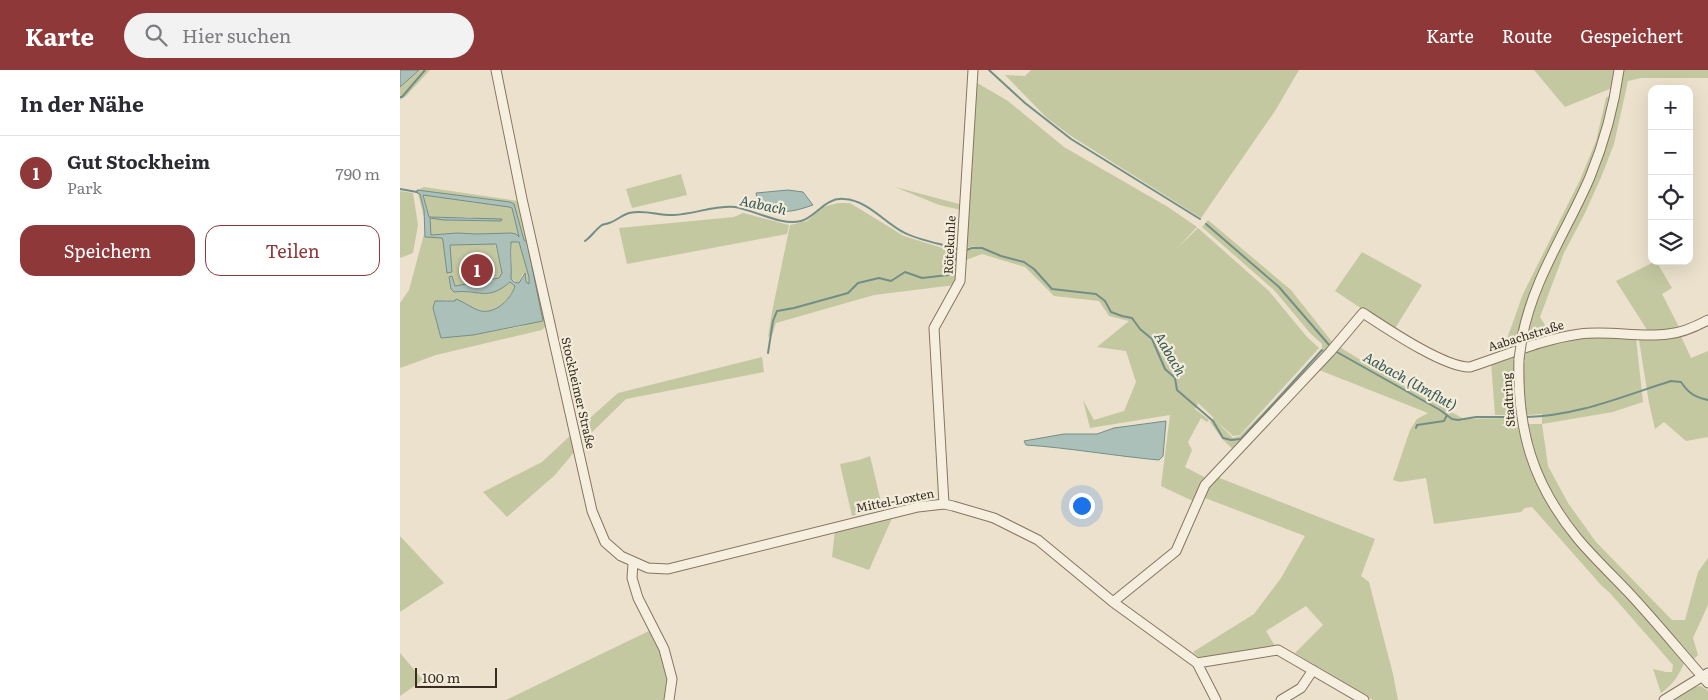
<!DOCTYPE html>
<html lang="de">
<head>
<meta charset="utf-8">
<style>
  body { margin:0; font-family:Literata,serif; background:#f2f2f3; color:#2b2b33 }
  .controls { position:absolute; right:15px; top:15px; display:grid; overflow:hidden; border-radius:10px; box-shadow:0 5px 20px #0002 }
  .controls button { width:45px; height:45px; display:grid; place-items:center; padding:0; border:0; border-bottom:1px solid #e1e1e2; background:#fff; color:#2b2b33; font:25px sans-serif }
  .scale { position:absolute; left:15px; bottom:12px; width:82px; box-sizing:border-box; padding-left:5px; border:2px solid #392d23; border-top:0; font-size:14px; line-height:18px; white-space:nowrap; color:#392d23; -webkit-text-stroke:4px #f3ecdb; paint-order:stroke }
  .you { position:absolute; left:681px; top:435px; width:18px; height:18px; margin:-12px; border:4px solid #fff; border-radius:50%; background:#1a73e8; box-shadow:0 0 0 8px #1a73e833 }
  .badge { display:grid; place-items:center; width:32px; height:32px; border-radius:50%; background:#8f3839; color:#fff; font-size:16px; font-weight:700 }
  .pin { position:absolute; translate:-50% -50%; border:2px solid #fff; box-shadow:0 1px 5px #0006 }
  .list { margin:0; padding:0; list-style:none }
  h2 { display:flex; justify-content:space-between; align-items:center; height:65px; margin:0; padding:0 20px; font-size:21px }
  h2 small { font-size:16px; font-weight:400; color:#7c7c81 }
  .list li { display:grid; grid-template-columns:32px 1fr auto; gap:15px; align-items:center; box-sizing:border-box; height:75px; padding:0 20px; border-top:1px solid #e1e1e2 }
  .list b { display:block; font-size:19px; white-space:nowrap }
  .list p { margin:0; font-size:16px; white-space:nowrap; color:#7c7c81 }
  .list em { font-size:16px; font-style:normal; color:#7c7c81 }
  .actions { display:flex; gap:10px; padding:15px 20px }
  .actions a { flex:1; padding:11px 0; border:1px solid #8f3839; border-radius:15px; text-align:center; font-size:18px; color:#8f3839 }
  .actions .main { background:#8f3839; color:#fff }
  .icon { flex:none; width:28px; height:28px; fill:none; stroke:currentColor; stroke-width:2; stroke-linecap:round; stroke-linejoin:round }
  .map { position:relative; flex:none; width:1308px; height:630px; overflow:hidden }
  header { display:flex; align-items:center; gap:30px; box-sizing:border-box; height:70px; padding:0 25px; background:#8f3839; color:#fff }
  header strong { font-size:24px }
  nav { display:flex; gap:28px; margin-inline-start:auto; font-size:18px }
  .search { width:350px; height:45px; background:#f2f2f3; display:flex; align-items:center; gap:12px; box-sizing:border-box; padding:0 18px; border-radius:28px; color:#7c7c81; font-size:19px }
  main { display:flex }
  aside { flex:1; background:#fff }
  .map>svg:first-child { display:block }
</style>
</head>
<body>
<header>
<strong>Karte</strong>
<div class="search"><svg class="icon" aria-label="search" viewBox="0 0 24 24"><circle cx="10" cy="10" r="6"/><path d="M15 15l6 6"/></svg>Hier suchen</div>
<nav><a>Karte</a><a>Route</a><a>Gespeichert</a></nav>
</header>
<main>
<aside>
<h2>In der Nähe<small></small></h2>
<ul class="list">
<li><span class="badge">1</span><div><b>Gut Stockheim</b><p>Park</p></div><em>790 m</em></li>
</ul>
<div class="actions"><a class="main">Speichern</a><a>Teilen</a></div>
</aside>
<div class="map">
<svg width="1308" height="630" viewBox="0 0 1308 630">
  <rect width="100%" height="100%" fill="#ebe1cc"/>
  <path fill="#c4c8a1" fill-rule="evenodd" d="M 19,0 L 30,0 L 6,26 L 0,30 L 0,17 Z
    M 631,0 L 899,0 L 875,41 L 801,148 L 671,66 L 647,48 L 605,5 L 625,6 Z
    M 1134,0 L 1215,0 L 1212,18 L 1165,37 Z
    M 1223,0 L 1308,0 L 1308,8 L 1241,8 L 1228,11 L 1214,74 L 1202,105 L 1185,143 L 1164,183 L 1140,247 L 1151,265 L 1126,273 L 1131,248 L 1137,228 L 1217,35 Z
    M 574,11 L 608,31 L 664,77 L 768,137 L 797,157 L 776,179 L 798,158 L 869,221 L 907,267 L 919,278 L 840,365 L 833,366 L 815,350 L 833,368 L 840,366 L 922,283 L 922,274 L 910,263 L 874,220 L 802,157 L 808,150 L 891,220 L 933,273 L 1000,314 L 1064,349 L 1106,348 L 1107,351 L 1101,356 L 1117,355 L 1123,377 L 1135,409 L 1284,593 C 1279,606 1272,615 1261,623 L 1253,599 L 1266,602 L 1272,602 L 1273,595 L 1210,523 L 1201,515 L 1132,437 L 1125,438 L 1121,442 L 1034,454 L 1026,408 L 1000,412 L 993,410 L 1010,360 L 1017,349 L 1028,343 L 919,300 L 835,381 L 823,370 L 810,352 L 814,348 L 796,331 L 798,334 L 795,339 L 809,350 L 807,352 L 801,348 L 788,372 L 792,380 L 785,397 L 808,409 L 795,432 L 761,416 L 770,345 L 690,358 L 683,330 L 694,350 L 724,341 L 736,312 L 726,281 L 697,277 L 729,251 L 709,246 L 699,231 L 654,226 L 625,197 L 582,184 L 566,190 L 566,180 L 575,176 L 565,178 Z
    M 1211,24 L 1196,80 L 1177,124 L 1131,219 L 1123,242 L 1115,276 L 1103,280 L 1123,224 L 1180,110 L 1196,71 L 1206,28 Z
    M 281,104 L 287,125 L 232,138 L 226,119 Z
    M 24,117 L 118,131 L 121,134 L 146,256 L 142,260 L 36,285 L 0,298 L 0,233 L 9,220 L 24,164 L 24,147 L 17,120 ZM 20,125 L 23,125 L 29,147 L 69,147 L 92,151 L 44,150 L 29,148 L 30,165 L 67,164 L 119,171 L 111,172 L 112,192 L 111,209 L 119,213 L 123,203 L 126,206 L 126,212 L 128,214 L 130,213 L 123,256 L 73,265 L 41,268 L 33,238 L 35,232 C 42,231 49,230 55,231 C 65,232 73,239 82,241 C 97,244 111,228 115,216 L 111,212 C 91,229 75,223 51,219 L 52,206 L 55,216 L 85,210 L 99,208 L 102,203 L 95,174 L 49,175 L 52,201 L 48,203 L 43,171 L 42,168 L 25,167 L 24,140 Z
    M 495,117 L 563,135 L 561,140 L 539,135 Z
    M 0,121 L 13,123 L 18,155 L 13,183 L 0,188 Z
    M 438,133 L 450,133 L 504,166 L 552,181 L 559,181 L 558,208 L 555,215 L 474,225 L 376,253 L 372,265 L 368,267 L 372,242 L 390,155 L 407,151 L 423,137 Z
    M 343,143 L 389,155 L 387,164 L 227,194 L 219,158 L 334,147 Z
    M 962,182 L 1022,215 L 994,260 L 935,221 Z
    M 1256,191 L 1272,218 L 1262,224 L 1279,257 L 1279,260 L 1249,263 L 1216,211 Z
    M 1280,264 L 1291,288 L 1308,281 L 1308,367 L 1286,371 L 1264,352 L 1255,359 L 1249,333 L 1239,270 L 1244,266 Z
    M 1183,266 L 1236,268 L 1243,332 L 1213,342 L 1142,354 L 1148,396 L 1168,433 L 1196,472 L 1272,550 L 1285,550 L 1298,502 L 1308,488 L 1308,535 L 1293,568 L 1298,585 L 1294,589 C 1275,567 1255,546 1235,525 C 1188,475 1140,424 1127,354 L 1142,354 L 1142,344 L 1127,345 C 1123,323 1122,303 1126,281 Z
    M 1114,285 L 1115,345 L 1095,345 L 1091,292 Z
    M 362,287 L 364,302 L 226,329 L 183,371 L 181,356 L 218,323 Z
    M 172,364 L 175,381 L 155,405 L 107,447 L 83,422 L 142,392 Z
    M 470,386 L 481,432 L 464,437 L 462,443 L 452,446 L 440,394 L 459,390 Z
    M 817,407 L 975,469 L 961,506 L 969,512 L 993,604 L 998,630 L 973,630 L 895,583 L 923,555 L 906,536 L 866,561 L 875,576 L 802,590 L 793,582 L 854,544 L 881,508 L 905,466 L 805,428 L 807,418 Z
    M 493,446 L 469,500 L 432,487 L 435,460 Z
    M 0,466 L 44,513 L 0,542 Z
    M 251,560 L 263,587 L 269,609 L 266,630 L 106,630 Z
    M 0,583 L 23,610 L 0,626 Z
    M 1301,616 L 1308,621 L 1308,630 L 1274,630 L 1295,617 Z"/>
  <path fill="#acc0ba" stroke="#738e87" fill-rule="evenodd" d="M 0,0 L 19,0 L 0,17 Z
    M 17,120 L 110,132 L 114,134 L 124,170 L 127,172 L 143,251 L 73,265 L 41,268 L 33,238 L 35,231 L 55,231 L 56,229 C 64,232 73,239 81,241 C 96,244 111,229 115,216 L 110,212 C 87,232 79,219 54,222 L 51,219 L 49,207 L 52,206 L 55,216 L 99,208 L 102,203 L 96,174 L 50,175 L 52,202 L 47,203 L 43,171 L 42,168 L 25,167 L 24,140 L 20,124 L 17,123 ZM 23,125 L 109,137 L 112,138 L 119,167 L 116,164 L 111,163 L 76,164 L 57,163 L 31,165 L 30,148 L 44,150 L 101,151 L 102,149 L 29,147 ZM 113,172 L 119,172 L 129,207 L 129,214 L 126,212 L 125,203 L 119,213 L 114,212 L 111,209 C 112,196 110,185 111,172 Z
    M 388,120 L 403,122 L 413,135 C 390,143 384,143 360,138 L 356,123 Z
    M 766,351 L 763,386 L 759,390 C 715,386 671,378 626,375 L 624,371 L 664,364 L 697,364 L 714,358 Z"/>
  <g fill="none" stroke-linecap="round" stroke-linejoin="round">
    <path stroke="#738e87" stroke-width="2" d="M 589,0 L 625,33 L 671,69 L 800,149
      M 0,27 L 2,27 L 25,0
      M 0,119 L 17,122
      M 806,154 L 879,217 L 930,276
      M 185,171 C 191,167 196,159 202,155 C 204,154 207,154 209,153 C 216,151 222,145 229,143 C 245,139 259,146 274,145 C 294,144 316,135 335,137 C 354,140 381,156 401,151 C 416,147 425,127 444,129 C 467,130 484,152 503,162 C 517,170 542,174 558,179
      M 566,180 L 572,178 L 582,178 L 601,186 L 624,192 L 634,199 L 652,219 L 696,224 L 705,231 L 711,242 L 722,246 L 732,248 L 740,259 L 752,269 L 765,299 L 775,308 L 777,320 L 813,351 L 823,368 L 831,370 L 841,369 L 922,280
      M 935,281 L 1040,340 L 1052,349 L 1058,350 L 1076,347 L 1119,347
      M 368,283 L 373,251 L 377,241 L 394,238 L 448,223 L 458,213 L 479,208 L 491,211 L 505,202 L 522,208 L 548,205 L 556,196 L 555,178
      M 1126,347 C 1178,346 1223,326 1271,311 L 1281,312 C 1289,324 1295,327 1308,330
      M 1016,358 L 1017,355 L 1044,351 L 1047,345"/>
    <g stroke="#867561" stroke-width="11">
      <path id="minor" d="M 96,0 L 122,129 L 192,441 L 205,472 L 221,486 L 248,498 L 268,499 L 518,437 L 544,434 L 553,436 L 594,448 L 638,470 L 713,532 L 797,593 L 816,630
        M 1122,268 C 1133,209 1167,161 1190,107 C 1204,73 1214,36 1219,0
        M 1119,289 C 1117,360 1132,413 1178,469 C 1194,488 1213,506 1230,524 C 1257,553 1282,584 1308,613
        M 544,434 L 534,258 L 560,211 L 573,0
        M 233,493 L 232,508 L 238,528 L 264,579 L 272,609 L 269,630
        M 713,532 L 776,481 L 805,415 L 930,282 L 963,243 C 986,258 1045,298 1070,297 C 1107,285 1142,269 1180,264 C 1209,260 1239,268 1268,264 C 1282,263 1295,257 1308,250
        M 797,593 L 878,580 L 964,630
        M 881,630 L 901,618 L 913,600
        M 1264,630 L 1308,603"/>
    </g>
    <use href="#minor" stroke="#f6efdf" stroke-width="9"/>
    <g stroke="#867561" stroke-width="11" stroke-linecap="butt">
      <path id="minor-bridge" d="M 1119,289 L 1122,268"/>
    </g>
    <use href="#minor-bridge" stroke="#f6efdf" stroke-width="9"/>
  </g>
  <g text-anchor="middle" stroke-width="4.5" stroke-linejoin="round" paint-order="stroke">
    <g font-size="12" fill="#392d23" stroke="#f3ecdb">
      <text transform="translate(550 175) rotate(-87)" y="4">Rötekuhle</text>
      <text transform="translate(1126 266) rotate(-17)" y="4">Aabachstraße</text>
      <text transform="translate(178 323) rotate(77)" y="4">Stockheimer Straße</text>
      <text transform="translate(1109 330) rotate(-94)" y="4">Stadtring</text>
      <text transform="translate(495 431) rotate(-11)" y="4">Mittel-Loxten</text>
    </g>
    <g font-size="14" font-style="italic" fill="#345754" stroke="#f3ecdb">
      <text transform="translate(363 135) rotate(12)" y="5">Aabach</text>
      <text transform="translate(770 284) rotate(60)" y="5">Aabach</text>
      <text transform="translate(1010 311) rotate(29)" y="5">Aabach (Umflut)</text>
    </g>
  </g>
</svg>
<div class="controls">
<button>+</button>
<button>−</button>
<button><svg class="icon" aria-label="locate" viewBox="0 0 24 24"><circle cx="12" cy="12" r="6"/><path d="M12 2v4M12 18v4M2 12h4M18 12h4"/></svg></button>
<button><svg class="icon" aria-label="layers" viewBox="0 0 24 24"><path d="M12 4l9 5-9 5-9-5zM3 14l9 5 9-5"/></svg></button>
</div>
<div class="scale">100 m</div>
<div class="you"></div>
<div class="pin badge" style="left:77px;top:200px">1</div>
</div>
</main>
</body>
</html>
